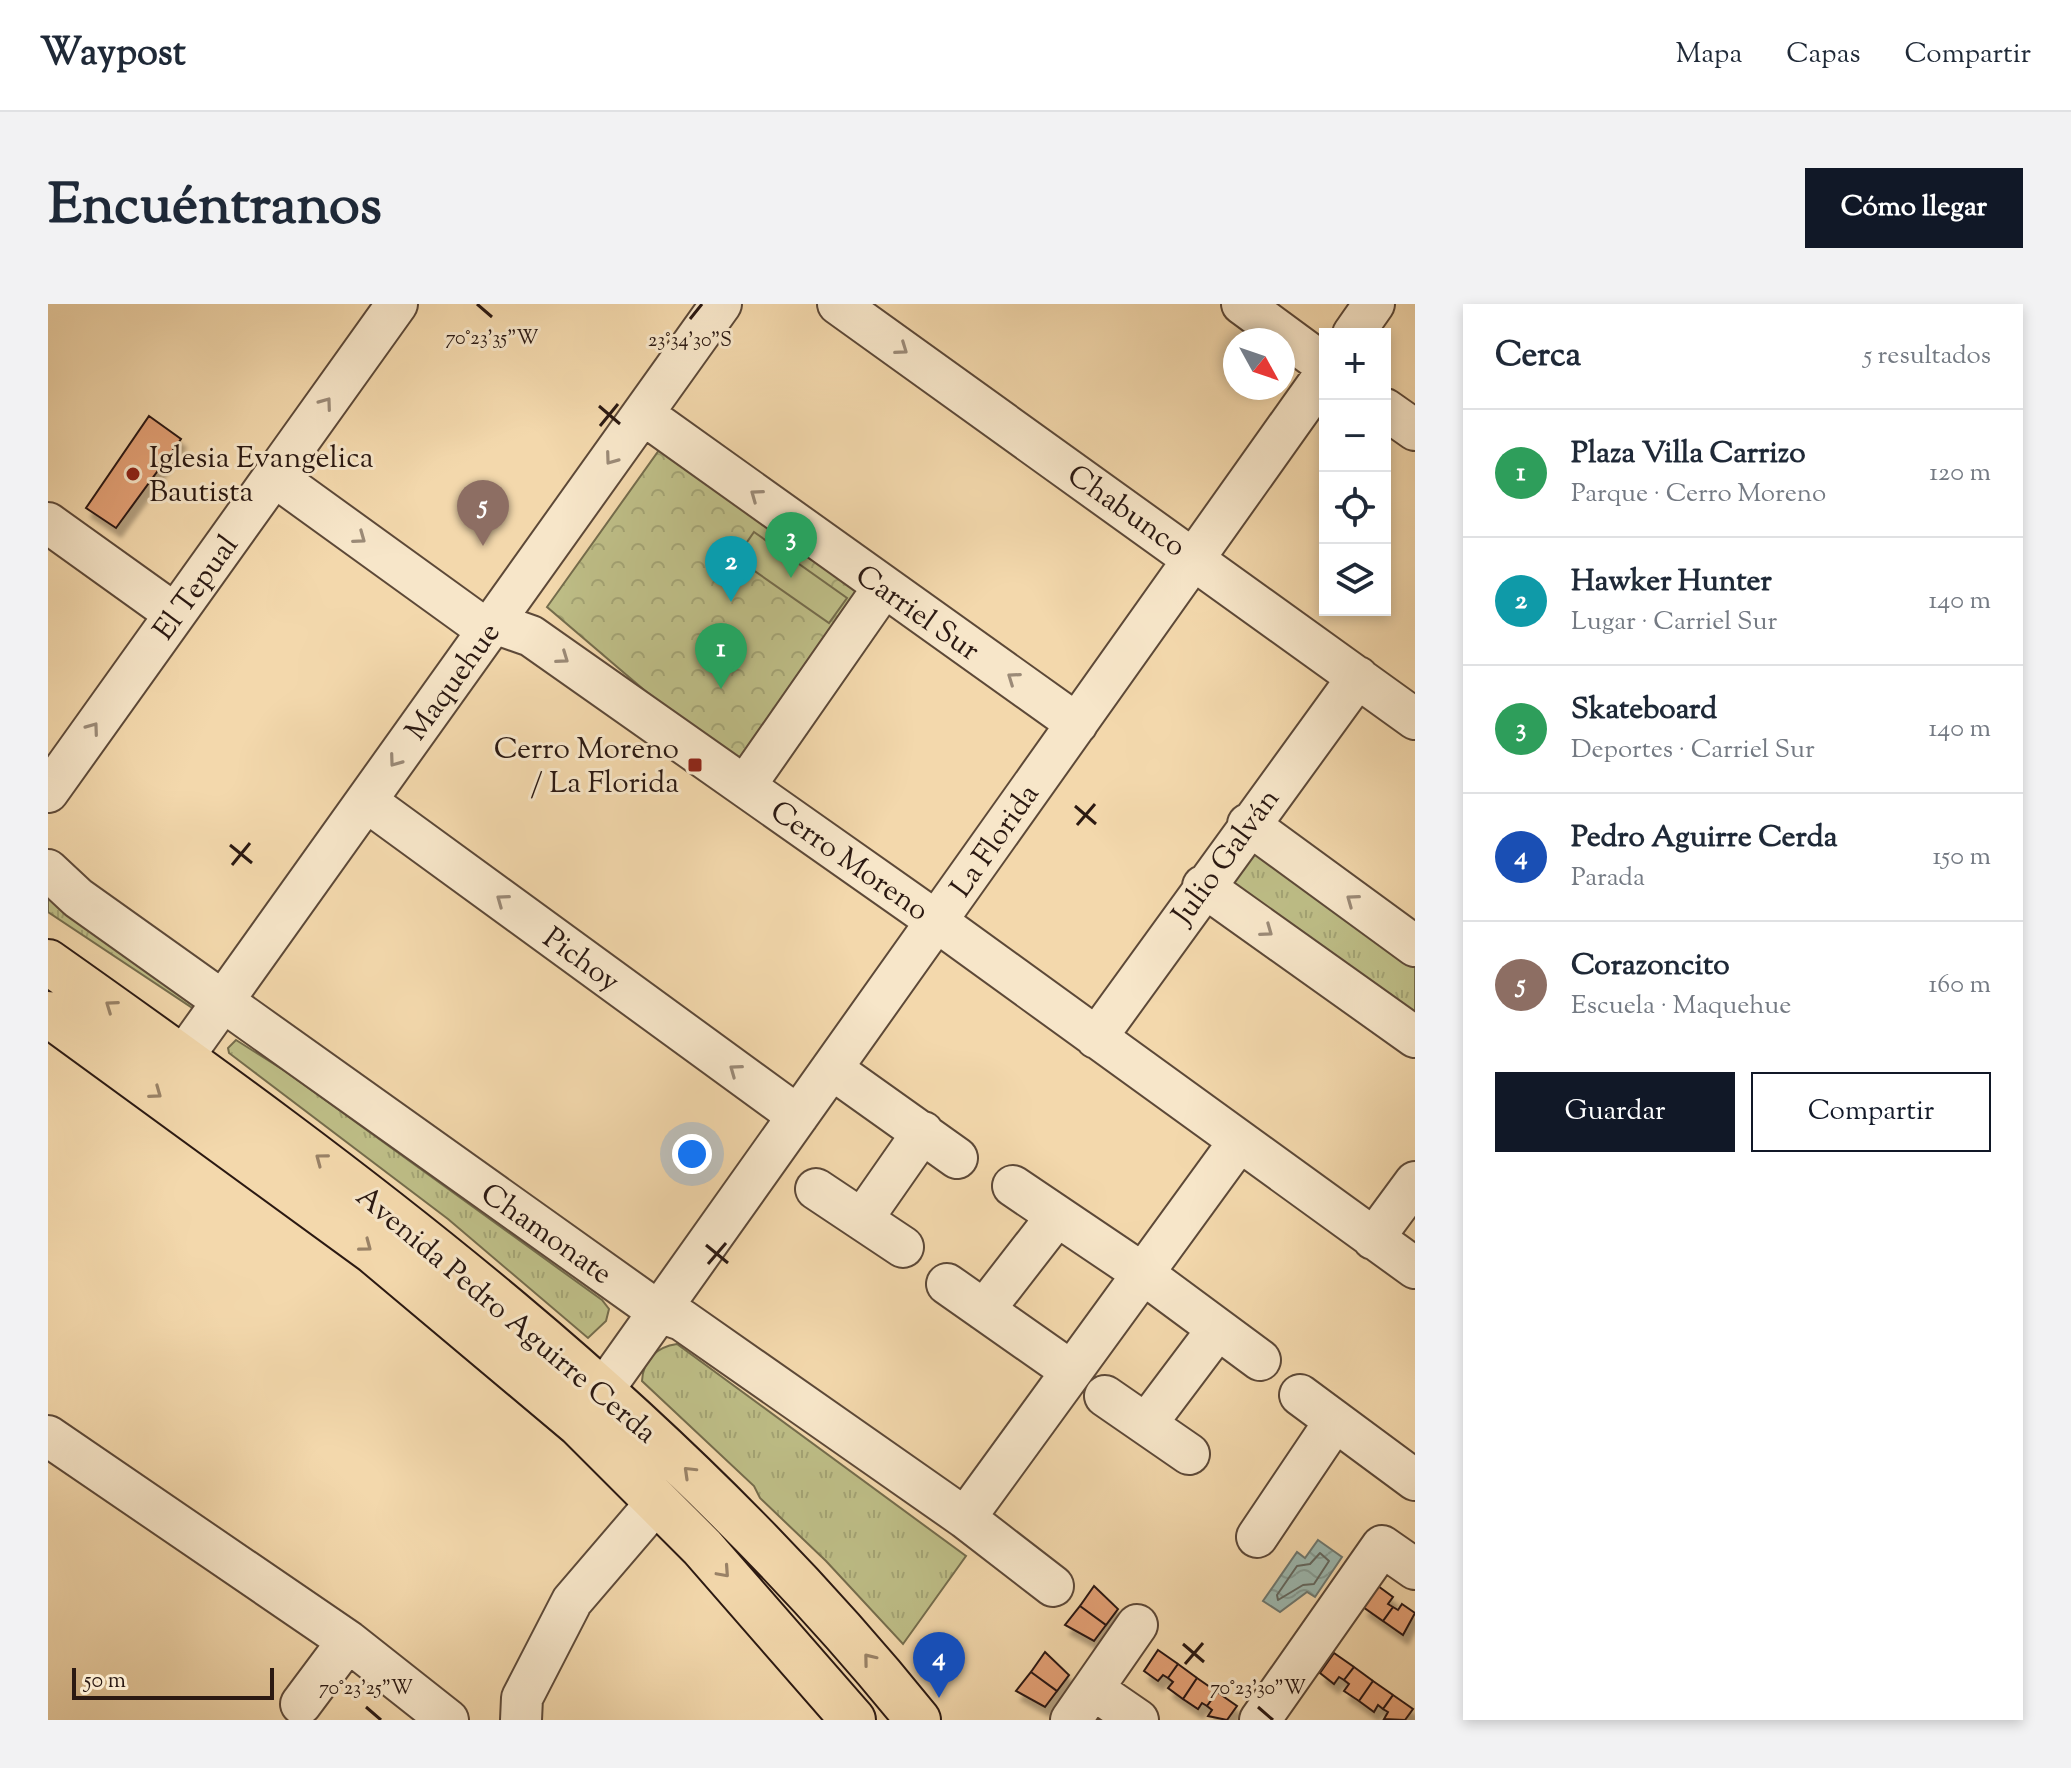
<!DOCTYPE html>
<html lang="es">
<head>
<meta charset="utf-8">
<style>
  body { margin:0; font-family:"Sorts Mill Goudy",serif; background:#f2f2f3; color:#1f2937 }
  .controls { position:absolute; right:24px; top:24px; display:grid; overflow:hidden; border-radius:0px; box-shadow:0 4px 12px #0003 }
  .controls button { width:72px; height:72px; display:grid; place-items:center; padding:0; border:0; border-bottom:2px solid #e0e1e3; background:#fff; color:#1f2937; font:40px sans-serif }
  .compass { position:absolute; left:1175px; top:24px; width:72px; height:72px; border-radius:50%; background:#fff; box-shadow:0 4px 12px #0003; rotate:130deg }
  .scale { position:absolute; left:24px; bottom:20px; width:202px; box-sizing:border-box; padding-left:8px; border:4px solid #2b1912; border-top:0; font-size:22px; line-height:28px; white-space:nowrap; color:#2b1912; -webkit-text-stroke:6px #f7e6c9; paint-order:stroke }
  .you { position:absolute; left:644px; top:850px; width:28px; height:28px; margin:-20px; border:6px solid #fff; border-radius:50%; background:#1a73e8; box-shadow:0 0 0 12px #1a73e833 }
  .badge { display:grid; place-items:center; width:52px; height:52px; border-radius:50%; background:#111827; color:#fff; font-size:26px; font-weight:700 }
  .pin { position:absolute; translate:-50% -66px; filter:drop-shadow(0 2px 4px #0008) }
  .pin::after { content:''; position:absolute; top:42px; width:28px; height:24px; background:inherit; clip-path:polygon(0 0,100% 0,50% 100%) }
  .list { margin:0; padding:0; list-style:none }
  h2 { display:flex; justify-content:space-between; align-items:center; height:104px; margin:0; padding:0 32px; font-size:34px }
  h2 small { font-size:26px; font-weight:400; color:#747a83 }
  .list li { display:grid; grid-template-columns:52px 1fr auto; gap:24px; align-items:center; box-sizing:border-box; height:128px; padding:0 32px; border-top:2px solid #e0e1e3 }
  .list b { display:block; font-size:30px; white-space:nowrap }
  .list p { margin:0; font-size:26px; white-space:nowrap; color:#747a83 }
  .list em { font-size:26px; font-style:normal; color:#747a83 }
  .actions { display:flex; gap:16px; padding:24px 32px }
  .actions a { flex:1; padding:18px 0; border:2px solid #111827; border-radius:0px; text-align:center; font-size:28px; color:#111827 }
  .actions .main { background:#111827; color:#fff }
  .icon { flex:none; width:44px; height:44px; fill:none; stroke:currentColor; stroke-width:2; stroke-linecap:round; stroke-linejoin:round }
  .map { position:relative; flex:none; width:1367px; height:1416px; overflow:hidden; border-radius:0px }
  header { display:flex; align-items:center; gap:48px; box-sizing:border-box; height:112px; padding:0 40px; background:#fff; border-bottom:2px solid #e0e1e3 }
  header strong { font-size:38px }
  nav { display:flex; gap:44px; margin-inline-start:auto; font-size:28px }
  .intro { display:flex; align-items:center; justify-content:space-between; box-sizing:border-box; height:192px; padding:0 48px }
  h1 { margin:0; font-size:56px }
  .button { padding:20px 36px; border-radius:0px; background:#111827; color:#fff; font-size:28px; font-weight:700 }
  main { display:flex; gap:48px; padding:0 48px }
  aside { flex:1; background:#fff; border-radius:0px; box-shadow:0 4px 12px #0003 }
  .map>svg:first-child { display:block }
</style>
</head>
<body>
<header>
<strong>Waypost</strong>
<nav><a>Mapa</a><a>Capas</a><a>Compartir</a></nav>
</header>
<div class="intro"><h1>Encuéntranos</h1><a class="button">Cómo llegar</a></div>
<main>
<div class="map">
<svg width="1367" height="1416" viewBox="0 0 1367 1416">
  <defs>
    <pattern id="grass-tufts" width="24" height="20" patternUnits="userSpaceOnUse" patternTransform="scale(2)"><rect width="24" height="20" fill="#bebe87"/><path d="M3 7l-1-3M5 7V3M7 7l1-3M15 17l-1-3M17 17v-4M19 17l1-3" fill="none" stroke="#a3a374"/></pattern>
    <pattern id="forest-crowns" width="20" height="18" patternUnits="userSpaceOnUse" patternTransform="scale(2)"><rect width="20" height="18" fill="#bebe87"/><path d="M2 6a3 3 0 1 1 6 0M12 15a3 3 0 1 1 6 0" fill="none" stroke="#a3a374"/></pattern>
    <pattern id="water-waves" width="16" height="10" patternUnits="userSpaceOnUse" patternTransform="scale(2)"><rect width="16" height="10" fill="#9db9b0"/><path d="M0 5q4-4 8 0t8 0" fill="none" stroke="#879e96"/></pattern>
    <filter id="shadow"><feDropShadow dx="5" dy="9" stdDeviation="2" flood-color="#0004"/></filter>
  </defs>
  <rect width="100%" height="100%" fill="#f3d8ac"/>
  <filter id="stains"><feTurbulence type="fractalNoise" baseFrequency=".0025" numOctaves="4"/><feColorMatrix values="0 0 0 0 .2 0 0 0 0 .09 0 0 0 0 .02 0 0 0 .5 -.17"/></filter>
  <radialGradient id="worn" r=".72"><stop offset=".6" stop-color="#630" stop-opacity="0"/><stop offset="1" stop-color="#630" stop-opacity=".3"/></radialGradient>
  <path fill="url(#grass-tufts)" stroke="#746c4c" stroke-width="2" d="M 1201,533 L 1367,653 L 1367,721 L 1170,579 Z
    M 0,574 L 152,696 L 146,705 L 0,608 Z
    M 188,736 L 237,767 L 554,996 L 561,1005 L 558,1017 L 540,1034 L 400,915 L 181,749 L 180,744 Z
    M 629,1040 L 918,1252 L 855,1340 L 778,1257 L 712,1194 L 706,1182 L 594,1077 C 595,1056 608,1043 629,1040 Z"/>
  <path fill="url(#forest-crowns)" stroke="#746c4c" stroke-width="2" d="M 614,142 L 821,289 L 691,467 L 499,303 Z"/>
  <path fill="#bebe87" stroke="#746c4c" stroke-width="2" d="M 706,228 L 799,294 L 781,319 L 688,254 Z"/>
  <path fill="url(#water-waves)" stroke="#6f7971" stroke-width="2" d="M 1270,1236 L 1294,1253 L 1267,1293 L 1259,1288 L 1232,1308 L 1215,1297 L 1249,1248 L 1257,1254 Z"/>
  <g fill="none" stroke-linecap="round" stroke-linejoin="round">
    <path stroke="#646961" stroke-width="2" d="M 1272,1249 L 1281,1257 L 1266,1280 L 1255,1281 L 1230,1296 L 1229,1291 L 1249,1262 L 1262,1260 Z"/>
  </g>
  <path fill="#e3a075" stroke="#2b1912" stroke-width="2" filter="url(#shadow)" d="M 101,112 L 133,135 L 68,224 L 38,204 Z
    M 1046,1282 L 1070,1305 L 1058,1321 L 1032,1302 Z
    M 1330,1282 L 1345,1293 L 1340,1300 L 1345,1303 L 1335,1317 L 1315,1303 Z
    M 1354,1300 L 1367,1309 L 1355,1331 L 1335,1317 L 1345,1303 L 1350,1306 Z
    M 1032,1302 L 1058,1321 L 1046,1337 L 1017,1321 Z
    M 1110,1346 L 1130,1360 L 1120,1374 L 1115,1371 L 1110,1377 L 1096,1367 Z
    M 997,1348 L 1021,1371 L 1009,1387 L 983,1368 Z
    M 1286,1349 L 1306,1363 L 1296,1376 L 1291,1373 L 1286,1380 L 1272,1369 Z
    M 1130,1360 L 1149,1374 L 1135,1395 L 1120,1384 L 1125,1378 L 1120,1374 Z
    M 1306,1363 L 1325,1377 L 1311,1397 L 1296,1387 L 1301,1380 L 1296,1376 Z
    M 983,1368 L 1009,1387 L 997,1403 L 968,1387 Z
    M 1149,1374 L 1169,1388 L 1159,1402 L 1154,1399 L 1150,1405 L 1135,1395 Z
    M 1325,1377 L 1345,1391 L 1335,1405 L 1330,1401 L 1326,1408 L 1311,1397 Z
    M 1169,1388 L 1189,1402 L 1179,1416 L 1160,1412 L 1164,1406 L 1159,1402 Z
    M 1345,1391 L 1365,1405 L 1357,1416 L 1336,1415 L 1340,1408 L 1335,1405 Z"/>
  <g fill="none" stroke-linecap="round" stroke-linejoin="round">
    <g stroke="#5d4938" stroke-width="44">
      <path id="minor" d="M 790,0 L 1367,415
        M 1194,0 L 1277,61
        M 1305,30 L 1326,0
        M 1337,105 L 1367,126
        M 595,110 L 1029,420
        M 226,172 L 428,318 L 446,319 L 483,332 L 888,617 L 1367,964
        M 0,219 L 127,310
        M 697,482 L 835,284
        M 0,488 L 349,0
        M 318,497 L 750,812
        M 1200,520 L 1367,642
        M 0,566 L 30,594 L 611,1008 L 634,1016 L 917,1214 L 1005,1282
        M 1155,582 L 1367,733
        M 1048,734 L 1310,373
        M 135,753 L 673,0
        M 784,765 L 909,854
        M 965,882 L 1097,971 L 1212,1056
        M 768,885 L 855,943
        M 815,914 L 875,828
        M 1325,935 L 1367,878
        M 899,980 L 1023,1067
        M 936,1006 L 1009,912
        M 1252,1091 L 1367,1176
        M 1057,1092 L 1141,1150
        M 536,1113 L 1277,70
        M 1099,1119 L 1169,1026
        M 0,1132 L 300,1337 L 400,1416
        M 917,1214 L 1190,839
        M 1209,1233 L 1287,1117
        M 1045,1385 L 1090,1416
        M 253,1400 L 300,1337
        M 473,1416 L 474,1394 L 524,1297 L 608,1199
        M 1023,1416 L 1089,1321
        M 1212,1416 L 1334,1242 L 1367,1265"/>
    </g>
    <g stroke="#2b1912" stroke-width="48">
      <path id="major" d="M 0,658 C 316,881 626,1113 870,1416
        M 0,710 L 325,947 L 531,1120 L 654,1243 L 805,1416"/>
    </g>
    <use href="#minor" stroke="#f7e6c9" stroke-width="40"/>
    <use href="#major" stroke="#f3d8ac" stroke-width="44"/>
  </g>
  <defs><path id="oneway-chevron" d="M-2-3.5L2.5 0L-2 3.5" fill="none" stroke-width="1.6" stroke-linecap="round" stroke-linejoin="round" transform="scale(2)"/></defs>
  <g stroke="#9b8a77">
    <use href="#oneway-chevron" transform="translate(854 45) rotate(35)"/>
    <use href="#oneway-chevron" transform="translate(278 99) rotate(-54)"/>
    <use href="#oneway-chevron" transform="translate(563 155) rotate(126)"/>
    <use href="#oneway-chevron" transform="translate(708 191) rotate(-144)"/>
    <use href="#oneway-chevron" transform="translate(312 234) rotate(36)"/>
    <use href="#oneway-chevron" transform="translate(515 354) rotate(35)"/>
    <use href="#oneway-chevron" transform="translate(965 374) rotate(-145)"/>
    <use href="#oneway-chevron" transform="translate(45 424) rotate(-54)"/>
    <use href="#oneway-chevron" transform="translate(347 457) rotate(126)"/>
    <use href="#oneway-chevron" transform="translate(454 596) rotate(-144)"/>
    <use href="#oneway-chevron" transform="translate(1304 596) rotate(-144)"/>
    <use href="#oneway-chevron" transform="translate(1219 627) rotate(36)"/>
    <use href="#oneway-chevron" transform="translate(687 766) rotate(-144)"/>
  </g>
  <g stroke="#998267">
    <use href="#oneway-chevron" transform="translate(63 702) rotate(-145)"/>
    <use href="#oneway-chevron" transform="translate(108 789) rotate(36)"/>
    <use href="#oneway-chevron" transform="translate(273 855) rotate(-143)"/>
    <use href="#oneway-chevron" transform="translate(318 942) rotate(37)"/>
    <use href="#oneway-chevron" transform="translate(641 1168) rotate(-136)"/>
    <use href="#oneway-chevron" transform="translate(676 1268) rotate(48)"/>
    <use href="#oneway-chevron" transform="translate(821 1355) rotate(-129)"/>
  </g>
  <path fill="none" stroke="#2b1912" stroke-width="3" d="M 429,0 L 444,13M 642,15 L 654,0M 551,102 L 572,120M 552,122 L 570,100M 1027,502 L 1048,520M 1029,521 L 1047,500M 182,541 L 204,559M 184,561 L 202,539M 658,941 L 680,959M 660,960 L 678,939M 1135,1340 L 1156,1358M 1137,1360 L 1155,1339M 318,1403 L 333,1416M 1210,1403 L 1225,1416"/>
  <g fill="#8f2418" stroke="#f7e6c9" stroke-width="3">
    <circle cx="85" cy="170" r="8"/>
    <rect x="639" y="453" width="16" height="16" rx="4"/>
  </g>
  <g text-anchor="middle" stroke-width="6" stroke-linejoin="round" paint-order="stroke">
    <g font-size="30" fill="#2b1912" stroke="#f7e6c9" text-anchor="start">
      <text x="101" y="163">Iglesia Evangelica<tspan x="101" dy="34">Bautista</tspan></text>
      <text x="631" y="454" text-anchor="end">Cerro Moreno<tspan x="631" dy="34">/ La Florida</tspan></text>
    </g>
    <g font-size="30" fill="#2b1912" stroke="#f7e6c9">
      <text transform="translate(1079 206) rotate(35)" y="10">Chabunco</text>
      <text transform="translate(147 283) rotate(-54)" y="10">El Tepual</text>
      <text transform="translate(870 308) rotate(35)" y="10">Carriel Sur</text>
      <text transform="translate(404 377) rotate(-54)" y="10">Maquehue</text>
      <text transform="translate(946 536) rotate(-55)" y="10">La Florida</text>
      <text transform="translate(1177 552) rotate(-54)" y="10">Julio Galván</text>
      <text transform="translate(802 556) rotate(35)" y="10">Cerro Moreno</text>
      <text transform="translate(534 655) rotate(36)" y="10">Pichoy</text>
      <text transform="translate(499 929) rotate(35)" y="10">Chamonate</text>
      <text transform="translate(459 1010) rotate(40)" y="10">Avenida Pedro Aguirre Cerda</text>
    </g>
  </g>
  <g font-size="20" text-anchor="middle" fill="#2b1912" stroke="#f7e6c9" stroke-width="6" stroke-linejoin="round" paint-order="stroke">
    <text x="444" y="40">70°23'35"W</text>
    <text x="642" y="42">23°34'30"S</text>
    <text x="318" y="1390">70°23'25"W</text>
    <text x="1210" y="1390">70°23'30"W</text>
  </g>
  <rect width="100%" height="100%" filter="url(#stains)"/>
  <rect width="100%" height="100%" fill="url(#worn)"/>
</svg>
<div class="controls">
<button>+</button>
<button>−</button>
<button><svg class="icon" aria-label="locate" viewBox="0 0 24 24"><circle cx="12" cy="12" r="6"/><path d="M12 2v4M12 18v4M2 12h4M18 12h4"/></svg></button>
<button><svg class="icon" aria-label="layers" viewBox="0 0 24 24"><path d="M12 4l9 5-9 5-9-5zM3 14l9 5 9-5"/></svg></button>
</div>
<svg class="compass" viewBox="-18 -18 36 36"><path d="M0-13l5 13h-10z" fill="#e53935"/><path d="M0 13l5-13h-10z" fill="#747a83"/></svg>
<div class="scale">50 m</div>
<div class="you"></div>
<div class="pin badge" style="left:673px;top:385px;background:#2e9e5b">1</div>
<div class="pin badge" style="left:683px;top:298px;background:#0f9aa8">2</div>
<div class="pin badge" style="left:743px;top:274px;background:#2e9e5b">3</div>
<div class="pin badge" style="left:891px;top:1394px;background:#1a4fb4">4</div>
<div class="pin badge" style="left:435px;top:242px;background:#8d6e63">5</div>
</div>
<aside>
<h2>Cerca<small>5 resultados</small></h2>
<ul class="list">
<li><span class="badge" style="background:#2e9e5b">1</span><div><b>Plaza Villa Carrizo</b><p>Parque · Cerro Moreno</p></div><em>120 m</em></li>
<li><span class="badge" style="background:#0f9aa8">2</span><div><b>Hawker Hunter</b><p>Lugar · Carriel Sur</p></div><em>140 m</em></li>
<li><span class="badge" style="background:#2e9e5b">3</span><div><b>Skateboard</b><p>Deportes · Carriel Sur</p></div><em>140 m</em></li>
<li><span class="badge" style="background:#1a4fb4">4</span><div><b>Pedro Aguirre Cerda</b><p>Parada</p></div><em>150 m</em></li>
<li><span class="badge" style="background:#8d6e63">5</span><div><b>Corazoncito</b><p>Escuela · Maquehue</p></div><em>160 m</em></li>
</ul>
<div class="actions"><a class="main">Guardar</a><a>Compartir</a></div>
</aside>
</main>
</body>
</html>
